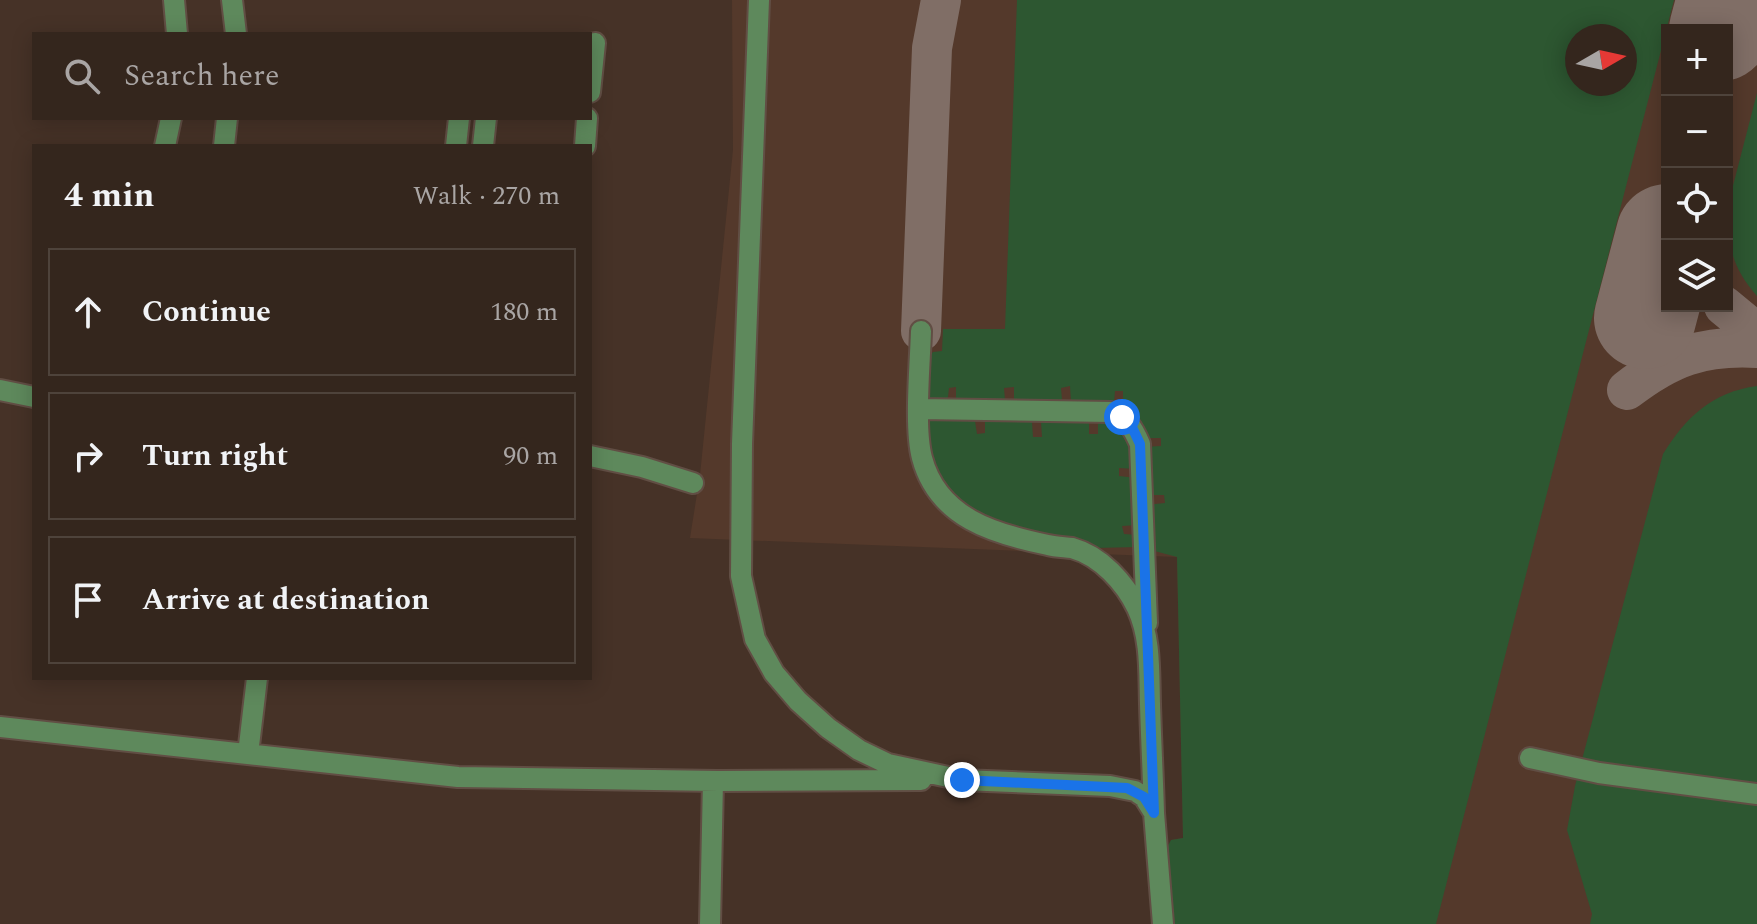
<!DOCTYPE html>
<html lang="en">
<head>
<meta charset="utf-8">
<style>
  body { margin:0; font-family:Spectral,serif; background:#3c2e26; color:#f1f3f6 }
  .controls { position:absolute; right:24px; top:24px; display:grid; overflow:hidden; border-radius:0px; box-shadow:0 4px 20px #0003 }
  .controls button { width:72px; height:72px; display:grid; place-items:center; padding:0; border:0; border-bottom:2px solid #4e433b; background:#34261d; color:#f1f3f6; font:40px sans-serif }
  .compass { position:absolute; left:1565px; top:24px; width:72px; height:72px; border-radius:50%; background:#34261d; box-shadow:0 4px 20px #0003; rotate:81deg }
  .stop { position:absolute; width:24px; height:24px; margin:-18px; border:6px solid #1a73e8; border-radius:50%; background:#fff }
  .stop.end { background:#1a73e8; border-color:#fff; box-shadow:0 2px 8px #0008 }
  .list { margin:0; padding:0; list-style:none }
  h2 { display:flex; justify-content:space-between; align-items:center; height:104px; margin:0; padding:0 32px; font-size:34px }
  h2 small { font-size:26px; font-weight:400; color:#a9a5a4 }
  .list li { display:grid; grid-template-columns:52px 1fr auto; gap:24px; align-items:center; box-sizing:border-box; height:128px; margin:0 16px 16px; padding:0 16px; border:2px solid #4e433b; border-radius:0px }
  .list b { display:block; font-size:30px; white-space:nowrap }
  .list em { font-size:26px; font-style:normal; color:#a9a5a4 }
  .icon { flex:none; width:44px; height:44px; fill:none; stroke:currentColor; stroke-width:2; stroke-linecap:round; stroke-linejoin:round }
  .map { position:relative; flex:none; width:1757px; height:924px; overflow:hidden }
  .search { position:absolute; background:#34261d; box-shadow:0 4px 20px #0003; left:32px; top:32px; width:560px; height:88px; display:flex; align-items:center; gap:20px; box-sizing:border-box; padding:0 28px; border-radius:0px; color:#a9a5a4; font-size:30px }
  .panel { position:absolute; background:#34261d; box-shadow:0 4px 20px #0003; left:32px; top:144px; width:560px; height:536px; border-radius:0px }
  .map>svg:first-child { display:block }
</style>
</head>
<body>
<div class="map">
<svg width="1757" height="924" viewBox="0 0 1757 924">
  <rect width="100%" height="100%" fill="#463227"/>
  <path fill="#54392b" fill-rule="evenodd" d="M 732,0 L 1757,0 L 1757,924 L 1175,924 L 1171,840 L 1183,838 L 1177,557 L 690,538 L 700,475 L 733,150 ZM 1667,30 L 1727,30 L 1727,306 L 1667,306 ZM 1577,36 L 1625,36 L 1625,84 L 1577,84 Z"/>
  <path fill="#2d5731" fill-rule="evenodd" d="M 1017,0 L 1674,0 L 1436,924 L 1175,924 L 1163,855 L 1171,840 L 1183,838 L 1177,557 L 1147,549 L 1145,505 L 1165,503 L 1164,495 L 1145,495 L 1144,447 L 1161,446 L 1161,438 L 1142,438 L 1123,408 L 1123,391 L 1115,391 L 1114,402 L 1108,408 L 1071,402 L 1070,386 L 1061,388 L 1062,400 L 1054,407 L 1020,406 L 1014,400 L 1014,387 L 1004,388 L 1005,400 L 998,406 L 963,405 L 956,398 L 956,387 L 949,388 L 948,397 L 940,405 L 931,405 C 922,391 922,364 933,352 L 942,351 L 943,329 L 1005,329 ZM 1577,36 L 1625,36 L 1625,84 L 1577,84 Z
    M 1757,93 L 1757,296 C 1732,268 1726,242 1728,205 Z
    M 1757,386 L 1757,924 L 1590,924 L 1592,914 L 1567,830 L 1575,786 L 1663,454 C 1686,417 1712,392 1757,386 Z
    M 969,413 L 975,421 L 977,434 L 985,433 L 985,421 L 992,415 L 1025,415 L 1032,422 L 1033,437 L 1042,437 L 1041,422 L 1049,415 L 1084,417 L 1089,423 L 1089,434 L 1098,434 L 1098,424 L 1106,416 L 1129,428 L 1136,469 L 1119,468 L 1119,476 L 1137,478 L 1138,525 L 1122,526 L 1124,534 L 1138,535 L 1139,547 L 1094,548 L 988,525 L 940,488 L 925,436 L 928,415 Z"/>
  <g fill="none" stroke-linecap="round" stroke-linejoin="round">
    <path stroke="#806e66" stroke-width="40" d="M 1724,306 L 1757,333
      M 921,331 L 932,48 L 941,0
      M 1627,390 C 1670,357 1702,345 1757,348"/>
    <path stroke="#806e66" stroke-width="102" d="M 1720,30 L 1728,0
      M 1645,318 L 1667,235"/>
    <g stroke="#614e44" stroke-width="24">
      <path id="minor" d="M 174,0 L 177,34
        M 232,0 L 236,34
        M 759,0 L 742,444 L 741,576 L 755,639 L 774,673 L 798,701 L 828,728 L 859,750 L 888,764 L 962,780 L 1110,786 L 1135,791 L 1144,797 L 1154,813 L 1163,924
        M 590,92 L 595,43
        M 165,146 L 171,118
        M 224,146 L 227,118
        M 456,146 L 459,118
        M 483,146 L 486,118
        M 585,146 L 587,118
        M 921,331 C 920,365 914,428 922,458 C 938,518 994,534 1048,545 C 1056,547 1064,547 1072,548 C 1101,556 1125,583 1137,608 C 1151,638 1149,671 1150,704 C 1151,740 1153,776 1154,813
        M 0,390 L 34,397
        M 919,409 L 1111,412 C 1127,418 1133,428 1140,444 L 1147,623
        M 590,456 L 642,467 L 693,483
        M 0,727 L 458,777 L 718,781 L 921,780
        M 248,754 L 257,678
        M 1530,758 L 1599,773 L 1757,794
        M 710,924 L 713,781"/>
    </g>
    <use href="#minor" stroke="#5e895c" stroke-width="20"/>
  </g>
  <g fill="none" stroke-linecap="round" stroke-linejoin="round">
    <path stroke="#1a73e8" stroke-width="10" d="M 962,780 L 1127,788 L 1144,797 L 1154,813 L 1140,444 L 1130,423 L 1122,417"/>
  </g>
</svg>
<div class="controls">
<button>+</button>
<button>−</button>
<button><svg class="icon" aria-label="locate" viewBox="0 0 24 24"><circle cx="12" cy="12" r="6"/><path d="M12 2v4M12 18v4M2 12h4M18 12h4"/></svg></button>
<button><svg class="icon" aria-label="layers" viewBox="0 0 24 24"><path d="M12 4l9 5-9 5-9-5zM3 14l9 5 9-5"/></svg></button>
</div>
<svg class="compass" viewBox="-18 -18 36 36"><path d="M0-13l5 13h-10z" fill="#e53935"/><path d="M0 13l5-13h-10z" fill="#a9a5a4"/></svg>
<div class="stop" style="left:1122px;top:417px"></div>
<div class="stop end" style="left:962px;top:780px"></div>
<div class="search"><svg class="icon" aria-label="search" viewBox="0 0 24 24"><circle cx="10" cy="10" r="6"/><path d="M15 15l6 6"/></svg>Search here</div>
<section class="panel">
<h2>4 min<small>Walk · 270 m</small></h2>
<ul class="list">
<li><svg class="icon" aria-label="ahead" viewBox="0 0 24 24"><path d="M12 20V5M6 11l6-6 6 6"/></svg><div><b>Continue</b></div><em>180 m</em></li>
<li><svg class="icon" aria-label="right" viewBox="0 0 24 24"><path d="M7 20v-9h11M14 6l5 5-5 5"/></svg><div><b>Turn right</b></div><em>90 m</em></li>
<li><svg class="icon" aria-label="arrive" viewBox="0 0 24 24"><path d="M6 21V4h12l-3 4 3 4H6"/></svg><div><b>Arrive at destination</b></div></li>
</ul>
</section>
</div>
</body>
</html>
